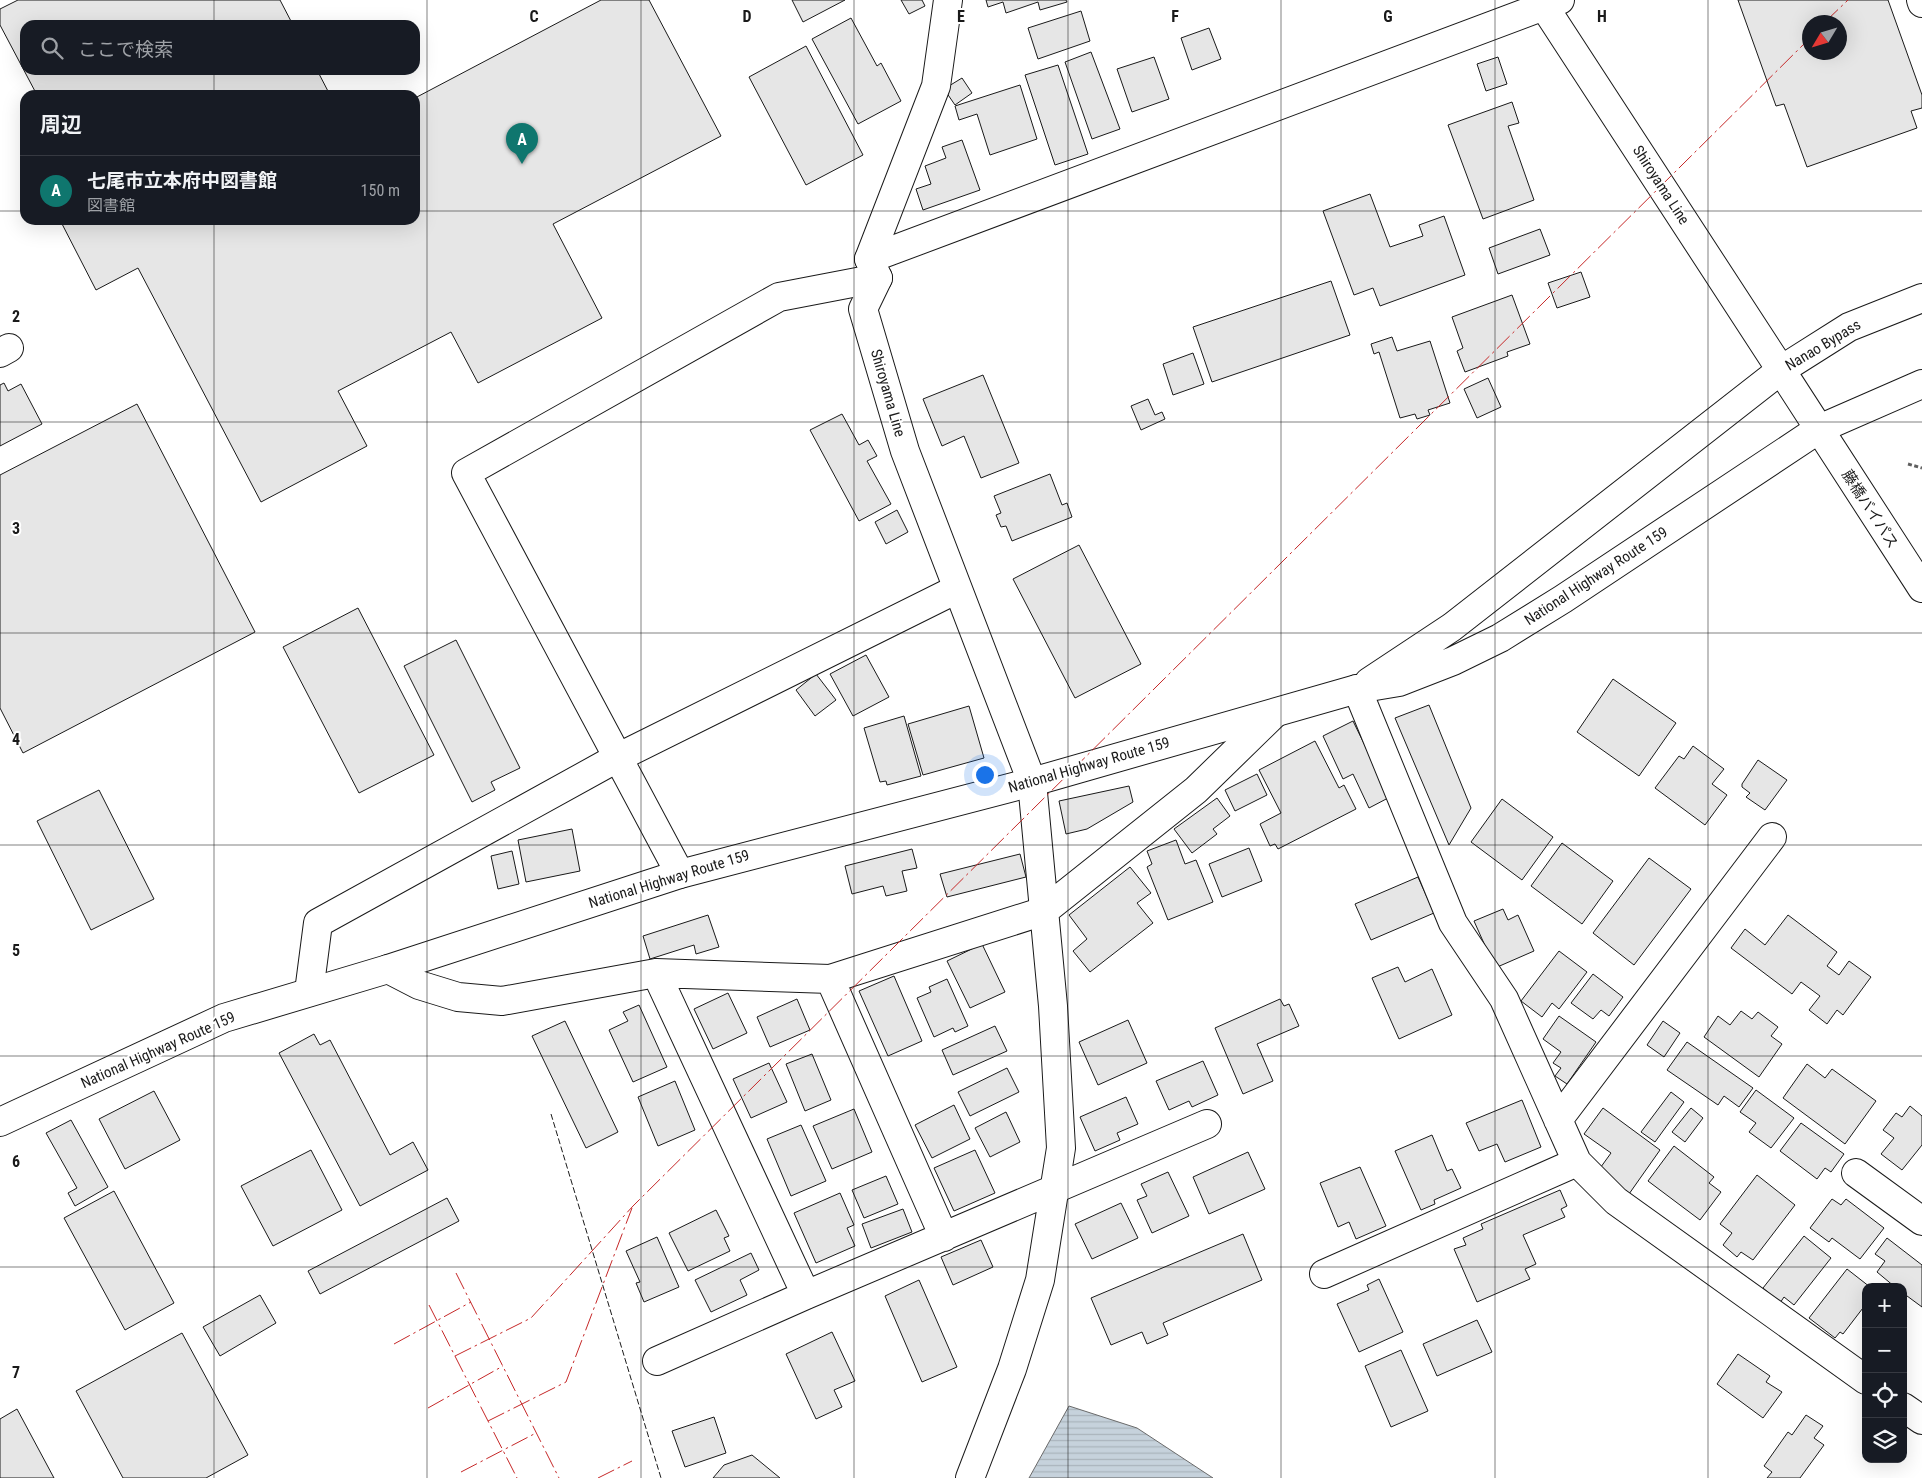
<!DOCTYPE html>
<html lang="ja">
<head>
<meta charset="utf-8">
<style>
  body { margin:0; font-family:"Roboto Condensed","Noto Sans JP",sans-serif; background:#20242c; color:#f1f3f6 }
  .controls { position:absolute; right:15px; bottom:15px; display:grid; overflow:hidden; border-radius:10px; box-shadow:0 5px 20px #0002 }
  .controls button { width:45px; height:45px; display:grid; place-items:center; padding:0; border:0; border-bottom:1px solid #363941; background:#171b24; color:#f1f3f6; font:25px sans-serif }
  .compass { position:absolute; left:1802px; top:15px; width:45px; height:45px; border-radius:50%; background:#171b24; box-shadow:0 5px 20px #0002; rotate:232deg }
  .you { position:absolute; left:984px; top:774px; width:18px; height:18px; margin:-12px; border:4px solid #fff; border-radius:50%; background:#1a73e8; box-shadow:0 0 0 8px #1a73e833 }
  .badge { display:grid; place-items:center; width:32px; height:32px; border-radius:50%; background:#0f766e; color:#fff; font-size:16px; font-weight:700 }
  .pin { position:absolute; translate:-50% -41px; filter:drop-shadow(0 1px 2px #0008) }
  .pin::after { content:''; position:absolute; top:26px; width:18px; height:15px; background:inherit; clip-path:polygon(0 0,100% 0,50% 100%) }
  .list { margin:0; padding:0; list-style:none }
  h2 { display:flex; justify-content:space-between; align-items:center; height:65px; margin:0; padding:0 20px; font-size:21px }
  h2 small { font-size:16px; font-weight:400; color:#9ea1a6 }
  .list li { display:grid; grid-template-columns:32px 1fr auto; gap:15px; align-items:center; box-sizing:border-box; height:70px; padding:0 20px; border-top:1px solid #363941 }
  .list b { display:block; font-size:19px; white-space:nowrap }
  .list p { margin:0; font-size:16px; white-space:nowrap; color:#9ea1a6 }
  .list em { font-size:16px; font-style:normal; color:#9ea1a6 }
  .icon { flex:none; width:28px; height:28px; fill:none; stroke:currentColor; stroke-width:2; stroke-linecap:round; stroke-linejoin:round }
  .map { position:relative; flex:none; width:1922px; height:1478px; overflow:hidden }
  .search { position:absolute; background:#171b24; box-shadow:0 5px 20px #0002; left:20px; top:20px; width:400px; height:55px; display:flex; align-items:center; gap:12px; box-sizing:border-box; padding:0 18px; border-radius:15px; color:#9ea1a6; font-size:19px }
  .panel { position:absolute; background:#171b24; box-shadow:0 5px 20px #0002; left:20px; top:90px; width:400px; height:135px; border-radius:15px }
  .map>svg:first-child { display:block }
</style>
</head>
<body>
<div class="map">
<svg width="1922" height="1478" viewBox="0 0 1922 1478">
  <defs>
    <pattern id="water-rules" width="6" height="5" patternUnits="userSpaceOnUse" patternTransform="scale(1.25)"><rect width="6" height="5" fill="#c6d2dc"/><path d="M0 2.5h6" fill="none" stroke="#aab4bc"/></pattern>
  </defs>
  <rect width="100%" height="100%" fill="#fff"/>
  <path fill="url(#water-rules)" stroke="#6a6a6a" d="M 1069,1406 L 1137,1428 L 1213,1478 L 1029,1478 Z"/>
  <path fill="#e6e6e6" stroke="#1a1a1a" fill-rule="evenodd" d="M 18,0 L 280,0 L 293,25 L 25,25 L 25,70 L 317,70 L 330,95 L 37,95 L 0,25 L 0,9 Z
    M 601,0 L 649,0 L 721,136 L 553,224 L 602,318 L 478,383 L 451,332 L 338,391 L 367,446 L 261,502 L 138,268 L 96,290 L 60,220 L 415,220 L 415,98 Z
    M 792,0 L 845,0 L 803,22 Z
    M 901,0 L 922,0 L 925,6 L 909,14 Z
    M 986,0 L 1066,0 L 1067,2 L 1040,10 L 1038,2 L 1006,13 L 1003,2 L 988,7 Z
    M 1738,0 L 1888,0 L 1922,95 L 1922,108 L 1911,111 L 1917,128 L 1807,167 L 1784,104 L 1776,106 ZM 1810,22 L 1840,22 L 1840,52 L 1810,52 Z
    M 1081,11 L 1090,41 L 1038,59 L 1028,28 Z
    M 851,18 L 877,66 L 881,63 L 901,101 L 858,124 L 812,39 Z
    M 1209,28 L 1221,59 L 1192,70 L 1181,38 Z
    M 806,46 L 863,155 L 806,185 L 749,77 Z
    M 1091,52 L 1120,129 L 1092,139 L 1065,62 Z
    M 1154,57 L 1169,99 L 1132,112 L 1117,69 Z
    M 1498,57 L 1507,84 L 1486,91 L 1477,64 Z
    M 1058,65 L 1088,154 L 1055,165 L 1025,75 Z
    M 962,78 L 972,93 L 955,105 L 944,89 Z
    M 1020,85 L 1037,139 L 990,155 L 977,114 L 959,120 L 955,106 Z
    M 1512,102 L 1519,123 L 1508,126 L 1534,200 L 1483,219 L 1448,125 Z
    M 962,140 L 980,190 L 923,210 L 916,189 L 931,184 L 925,166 L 946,158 L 942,147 Z
    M 1370,194 L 1390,247 L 1423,236 L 1419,225 L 1444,216 L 1465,275 L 1380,306 L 1373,288 L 1354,295 L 1323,211 Z
    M 1540,229 L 1550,255 L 1498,274 L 1489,248 Z
    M 1581,272 L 1590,297 L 1557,308 L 1548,283 Z
    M 1331,281 L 1350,335 L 1212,382 L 1193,327 Z
    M 1512,295 L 1530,344 L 1507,352 L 1508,356 L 1465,372 L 1457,351 L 1463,348 L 1452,317 Z
    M 1392,337 L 1397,351 L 1430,341 L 1450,403 L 1428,410 L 1430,415 L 1417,419 L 1415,414 L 1400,418 L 1379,352 L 1374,354 L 1371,344 Z
    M 1193,353 L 1204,384 L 1173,395 L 1163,364 Z
    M 983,375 L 1019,463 L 981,478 L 964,436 L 942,446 L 923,399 Z
    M 1488,378 L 1501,407 L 1477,418 L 1464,389 Z
    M 4,383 L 8,391 L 21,384 L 42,424 L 0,446 L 0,385 Z
    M 1148,399 L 1155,415 L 1162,412 L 1165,419 L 1141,430 L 1131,406 Z
    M 137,404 L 255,632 L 23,753 L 0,708 L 0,475 Z
    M 842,414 L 859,445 L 868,440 L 877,456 L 867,461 L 891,504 L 859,521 L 810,430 Z
    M 1050,474 L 1062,505 L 1067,503 L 1072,517 L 1012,541 L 1006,526 L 1001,527 L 996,515 L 1001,513 L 994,496 Z
    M 897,510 L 908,532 L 886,544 L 875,522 Z
    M 1079,545 L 1141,664 L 1075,698 L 1013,579 Z
    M 358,608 L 434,755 L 359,793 L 283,647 Z
    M 456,640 L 520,768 L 491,782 L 495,790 L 472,802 L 404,666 Z
    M 866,655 L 889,697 L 853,716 L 830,674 Z
    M 816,674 L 836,700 L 815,716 L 796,690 Z
    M 1613,679 L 1676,723 L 1639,776 L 1577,732 Z
    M 1429,705 L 1471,808 L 1449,845 L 1395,718 Z
    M 969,706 L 984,758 L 923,775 L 908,724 Z
    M 904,716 L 921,776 L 887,785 L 886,781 L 880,782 L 864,728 Z
    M 1353,721 L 1390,797 L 1369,808 L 1353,774 L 1343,779 L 1323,736 Z
    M 1315,741 L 1339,788 L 1344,785 L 1356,809 L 1278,849 L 1275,844 L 1270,846 L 1260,824 L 1281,813 L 1259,770 Z
    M 1693,746 L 1724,769 L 1712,784 L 1727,795 L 1705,825 L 1655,788 L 1679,756 L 1684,759 Z
    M 1758,760 L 1787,780 L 1765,810 L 1746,797 L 1750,793 L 1742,787 L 1742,784 Z
    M 1257,774 L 1267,795 L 1235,811 L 1225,790 Z
    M 1129,786 L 1133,802 L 1087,829 L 1066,834 L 1059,801 Z
    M 99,790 L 154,899 L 91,930 L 37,821 Z
    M 1217,798 L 1230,816 L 1213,829 L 1217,834 L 1192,853 L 1174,829 Z
    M 1502,799 L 1553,837 L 1522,880 L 1471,842 Z
    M 572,829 L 580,871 L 526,882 L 518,840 Z
    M 1176,840 L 1185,864 L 1196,860 L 1213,902 L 1168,920 L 1147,867 L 1152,864 L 1147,851 Z
    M 1562,843 L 1613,881 L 1582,924 L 1531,886 Z
    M 1249,848 L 1262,881 L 1222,897 L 1209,864 Z
    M 912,849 L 917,868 L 902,871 L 907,891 L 886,896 L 883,886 L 852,894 L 845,866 Z
    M 512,851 L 519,884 L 498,889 L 491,856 Z
    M 1020,854 L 1026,877 L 947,897 L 940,874 Z
    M 1649,858 L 1691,889 L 1634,965 L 1593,933 Z
    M 1130,867 L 1151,893 L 1137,903 L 1153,923 L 1090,972 L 1073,951 L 1087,939 L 1069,915 Z
    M 1418,877 L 1434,913 L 1371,940 L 1355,904 Z
    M 1503,909 L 1508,920 L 1518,915 L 1534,951 L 1495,968 L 1474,921 Z
    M 708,915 L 719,947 L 696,954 L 694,945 L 650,959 L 643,936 Z
    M 1788,915 L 1837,952 L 1827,966 L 1839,975 L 1849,961 L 1871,977 L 1843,1015 L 1837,1010 L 1827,1024 L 1809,1010 L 1820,996 L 1801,982 L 1792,994 L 1731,948 L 1745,929 L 1765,945 Z
    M 982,944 L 1005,992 L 970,1008 L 947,961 Z
    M 1559,951 L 1587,972 L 1559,1009 L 1552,1003 L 1542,1017 L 1521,1001 Z
    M 1398,967 L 1405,982 L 1432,969 L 1452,1015 L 1399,1039 L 1372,978 Z
    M 1593,974 L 1623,997 L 1609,1016 L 1601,1010 L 1593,1019 L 1571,1003 Z
    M 894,976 L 922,1041 L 888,1056 L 859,991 Z
    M 947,979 L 968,1026 L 955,1032 L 953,1028 L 934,1037 L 917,998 L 931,992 L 929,987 Z
    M 728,993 L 747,1033 L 713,1049 L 694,1009 Z
    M 797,999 L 810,1030 L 770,1047 L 757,1017 Z
    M 1280,999 L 1284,1006 L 1289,1004 L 1299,1026 L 1257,1044 L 1273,1081 L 1243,1094 L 1215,1028 Z
    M 639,1005 L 667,1067 L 633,1082 L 609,1030 L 628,1021 L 623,1012 Z
    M 1741,1011 L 1752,1019 L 1758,1012 L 1778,1027 L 1771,1036 L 1782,1044 L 1759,1077 L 1704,1037 L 1718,1016 L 1730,1025 Z
    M 1559,1016 L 1596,1042 L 1567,1084 L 1555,1076 L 1561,1068 L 1553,1063 L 1561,1052 L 1543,1039 Z
    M 1128,1020 L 1147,1063 L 1098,1085 L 1079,1042 Z
    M 565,1021 L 618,1132 L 586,1148 L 532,1036 Z
    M 1663,1021 L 1680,1033 L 1664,1057 L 1647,1045 Z
    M 995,1026 L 1007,1051 L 953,1075 L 942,1050 Z
    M 314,1034 L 320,1045 L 330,1040 L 390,1155 L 413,1142 L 428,1170 L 360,1206 L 279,1053 Z
    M 1687,1042 L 1753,1088 L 1739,1107 L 1724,1096 L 1718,1105 L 1667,1070 Z
    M 812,1054 L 831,1100 L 805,1111 L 786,1064 Z
    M 1203,1061 L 1218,1095 L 1192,1107 L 1189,1101 L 1169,1110 L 1156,1081 Z
    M 769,1063 L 787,1102 L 751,1118 L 733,1079 Z
    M 1807,1064 L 1825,1078 L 1832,1069 L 1876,1101 L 1845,1144 L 1783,1098 Z
    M 1007,1068 L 1019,1092 L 970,1116 L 958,1092 Z
    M 675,1081 L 695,1130 L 658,1146 L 638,1097 Z
    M 1756,1090 L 1794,1118 L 1771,1148 L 1749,1132 L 1756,1123 L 1740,1112 Z
    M 154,1091 L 180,1140 L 125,1169 L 99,1119 Z
    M 1671,1092 L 1684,1102 L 1655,1142 L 1641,1132 Z
    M 1126,1097 L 1138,1124 L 1117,1133 L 1120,1140 L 1095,1151 L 1080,1117 Z
    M 1522,1100 L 1541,1147 L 1505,1162 L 1497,1144 L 1479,1151 L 1466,1123 Z
    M 954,1105 L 970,1139 L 932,1158 L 915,1125 Z
    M 1910,1106 L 1922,1116 L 1922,1145 L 1902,1170 L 1881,1154 L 1894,1138 L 1883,1130 L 1896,1113 L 1902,1117 Z
    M 1603,1108 L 1660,1150 L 1629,1194 L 1598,1171 L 1611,1153 L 1584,1134 Z
    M 1691,1108 L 1703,1118 L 1685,1142 L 1672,1132 Z
    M 854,1109 L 872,1152 L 832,1169 L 813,1126 Z
    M 1006,1112 L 1020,1142 L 990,1157 L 975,1128 Z
    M 71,1120 L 108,1187 L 75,1206 L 68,1193 L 77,1188 L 46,1133 Z
    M 1801,1123 L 1844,1154 L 1831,1172 L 1825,1168 L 1817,1179 L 1780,1151 Z
    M 801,1125 L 826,1181 L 791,1196 L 767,1139 Z
    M 1432,1135 L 1447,1171 L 1452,1169 L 1461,1188 L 1434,1200 L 1435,1204 L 1421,1210 L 1395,1151 Z
    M 1674,1146 L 1714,1177 L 1709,1183 L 1721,1192 L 1700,1220 L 1648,1181 Z
    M 311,1150 L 342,1210 L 273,1246 L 241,1186 Z
    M 975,1150 L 995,1193 L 954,1211 L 934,1168 Z
    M 1248,1152 L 1265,1189 L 1209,1214 L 1193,1177 Z
    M 1360,1167 L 1386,1226 L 1356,1239 L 1349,1222 L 1338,1227 L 1320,1183 Z
    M 1168,1172 L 1189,1216 L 1152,1233 L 1137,1200 L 1147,1196 L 1141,1184 Z
    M 1757,1175 L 1795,1205 L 1753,1260 L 1741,1252 L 1737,1257 L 1723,1245 L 1732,1233 L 1720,1224 Z
    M 886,1176 L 898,1204 L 864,1218 L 852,1190 Z
    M 1560,1190 L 1567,1206 L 1561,1209 L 1565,1217 L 1523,1235 L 1536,1264 L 1525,1269 L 1530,1279 L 1477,1302 L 1454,1249 L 1466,1245 L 1463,1238 L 1483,1229 L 1481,1224 Z
    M 114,1191 L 174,1303 L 125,1330 L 64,1218 Z
    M 840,1193 L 854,1225 L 847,1228 L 855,1246 L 816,1263 L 794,1213 Z
    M 447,1198 L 459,1221 L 320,1294 L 308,1271 Z
    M 1832,1199 L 1841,1205 L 1846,1199 L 1884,1228 L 1860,1259 L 1832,1238 L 1829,1242 L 1810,1228 Z
    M 1121,1203 L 1138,1238 L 1092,1259 L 1075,1224 Z
    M 903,1209 L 912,1232 L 871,1248 L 862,1224 Z
    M 716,1210 L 729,1236 L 724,1238 L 730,1251 L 688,1271 L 669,1233 Z
    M 1243,1234 L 1262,1280 L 1163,1323 L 1168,1335 L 1147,1344 L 1142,1332 L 1111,1345 L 1091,1298 Z
    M 1804,1236 L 1831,1258 L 1794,1305 L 1784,1297 L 1780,1303 L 1763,1288 Z
    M 657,1237 L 679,1287 L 644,1302 L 636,1283 L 640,1282 L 626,1251 Z
    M 1887,1238 L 1922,1265 L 1922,1307 L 1903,1293 L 1903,1287 L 1895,1287 L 1877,1272 L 1885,1261 L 1875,1254 Z
    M 981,1240 L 993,1267 L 953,1285 L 941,1257 Z
    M 751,1253 L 759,1270 L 740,1280 L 747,1295 L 711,1312 L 695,1280 Z
    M 1847,1269 L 1870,1287 L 1866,1287 L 1866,1304 L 1843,1334 L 1840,1332 L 1835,1338 L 1809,1318 Z
    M 1379,1279 L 1403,1332 L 1359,1352 L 1337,1304 L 1369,1290 L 1367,1285 Z
    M 919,1280 L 957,1367 L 922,1382 L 885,1296 Z
    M 260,1295 L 276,1323 L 220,1356 L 203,1327 Z
    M 1477,1320 L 1492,1352 L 1437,1376 L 1423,1344 Z
    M 832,1332 L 855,1381 L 834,1390 L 842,1407 L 816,1419 L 786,1354 Z
    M 182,1333 L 248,1455 L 206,1478 L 123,1478 L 76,1391 Z
    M 1401,1350 L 1428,1411 L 1391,1427 L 1365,1366 Z
    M 1738,1354 L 1770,1376 L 1766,1382 L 1782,1392 L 1763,1418 L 1717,1384 Z
    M 17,1409 L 54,1478 L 0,1478 L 0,1419 Z
    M 1806,1415 L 1823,1426 L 1814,1438 L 1824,1445 L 1800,1478 L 1767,1478 L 1772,1472 L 1764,1466 L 1788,1432 L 1792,1435 Z
    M 714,1417 L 726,1453 L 685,1467 L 672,1431 Z
    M 752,1455 L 780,1478 L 713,1478 L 724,1465 Z"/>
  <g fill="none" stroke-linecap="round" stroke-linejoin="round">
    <g stroke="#1a1a1a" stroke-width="30">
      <path id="minor" d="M 1921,0 L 1922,3
        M 869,259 L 1560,0
        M 0,353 L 9,348
        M 1357,689 L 1453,923 L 1504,999 L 1577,1162 L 1616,1201 L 1866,1380
        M 680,874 L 466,473 L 779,297 L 878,278
        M 388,969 L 419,985 L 458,997 L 502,1001 L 656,973 L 830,979 L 1044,911 L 1196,790 L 1275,713
        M 656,973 L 806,1295
        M 830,979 L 944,1237
        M 309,992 L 318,923 L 617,758 L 957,589
        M 1558,1120 L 1772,837
        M 1856,1173 L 1922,1221
        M 1324,1274 L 1577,1162
        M 657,1361 L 806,1295 L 1207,1124
        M 1903,1407 L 1922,1420
        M 970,1478 L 1012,1369 L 1040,1280 L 1061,1148 L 1053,1006 L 1032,782"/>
    </g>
    <g stroke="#1a1a1a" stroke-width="30">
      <path id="major" d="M 948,0 L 936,86 L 869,259 L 878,278 L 863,309 L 905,451 L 1032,782
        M 1540,0 L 1781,370"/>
    </g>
    <g stroke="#1a1a1a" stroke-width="30">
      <path id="highway" d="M 1781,370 L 1922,588
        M 1369,682 L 1452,627 L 1781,370 L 1849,327 L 1922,298
        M 0,1122 L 224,1018 L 388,969 L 680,874 L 1032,782 L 1357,689 L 1399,682 L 1453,661 L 1500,638 L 1563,599 L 1819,429 L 1922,384"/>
    </g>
    <path stroke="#5f5f5f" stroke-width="3" stroke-dasharray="4 2.5" stroke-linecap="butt" d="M 1908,464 L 1922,468"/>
    <use href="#minor" stroke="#fff" stroke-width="28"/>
    <use href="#major" stroke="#fff" stroke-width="28"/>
    <use href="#highway" stroke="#fff" stroke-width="28"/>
    <path stroke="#1a1a1a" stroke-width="1" stroke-dasharray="6 2.5" stroke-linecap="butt" d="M 551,1114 L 661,1478"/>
    <path stroke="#c62828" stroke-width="1" stroke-dasharray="18 4 2.5 4" stroke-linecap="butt" d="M 1825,22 L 1848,0
      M 456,1273 L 559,1478
      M 429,1305 L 517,1478
      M 394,1344 L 471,1302
      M 455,1356 L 531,1318 L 633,1206 L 1810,38
      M 428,1408 L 503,1366
      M 488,1421 L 566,1382 L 632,1208
      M 461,1472 L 536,1433
      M 598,1478 L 632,1461"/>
  </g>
  <path fill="none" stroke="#1a1a1a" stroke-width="1" stroke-opacity="0.55" d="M 214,0 L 214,25M 427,0 L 427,1478M 641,0 L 641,1478M 854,0 L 854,1478M 1068,0 L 1068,1478M 1281,0 L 1281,1478M 1495,0 L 1495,1478M 1708,0 L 1708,1478M 214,70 L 214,95M 0,211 L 25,211M 415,211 L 1922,211M 214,220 L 214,1478M 0,422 L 1922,422M 0,633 L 1922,633M 0,845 L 1922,845M 0,1056 L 1922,1056M 0,1267 L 1922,1267"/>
  <g text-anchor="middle" stroke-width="4" stroke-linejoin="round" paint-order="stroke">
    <g font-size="15" fill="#1a1a1a" stroke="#fff">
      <text transform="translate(1661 185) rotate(57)" y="5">Shiroyama Line</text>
      <text transform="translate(1823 345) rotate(-31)" y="5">Nanao Bypass</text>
      <text transform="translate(888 393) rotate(74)" y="5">Shiroyama Line</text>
      <text transform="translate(1870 509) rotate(57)" y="5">藤橋バイパス</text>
      <text transform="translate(1596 576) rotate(-33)" y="5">National Highway Route 159</text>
      <text transform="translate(1089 765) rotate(-16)" y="5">National Highway Route 159</text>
      <text transform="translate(669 879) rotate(-17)" y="5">National Highway Route 159</text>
      <text transform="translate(158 1050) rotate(-24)" y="5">National Highway Route 159</text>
    </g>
  </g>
  <g font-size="16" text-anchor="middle" font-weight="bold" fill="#1a1a1a" stroke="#fff" stroke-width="4" stroke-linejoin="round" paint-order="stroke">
    <text x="534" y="22">C</text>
    <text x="747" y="22">D</text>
    <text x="961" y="22">E</text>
    <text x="1175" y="22">F</text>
    <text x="1388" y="22">G</text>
    <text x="1602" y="22">H</text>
    <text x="16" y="322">2</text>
    <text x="16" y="534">3</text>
    <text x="16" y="745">4</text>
    <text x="16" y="956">5</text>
    <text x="16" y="1167">6</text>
    <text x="16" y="1378">7</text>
  </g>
</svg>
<div class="controls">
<button>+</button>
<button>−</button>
<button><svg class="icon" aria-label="locate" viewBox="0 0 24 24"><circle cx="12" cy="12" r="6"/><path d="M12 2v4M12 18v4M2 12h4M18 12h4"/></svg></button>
<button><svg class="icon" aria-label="layers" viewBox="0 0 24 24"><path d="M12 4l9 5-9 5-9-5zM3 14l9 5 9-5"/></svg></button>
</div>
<svg class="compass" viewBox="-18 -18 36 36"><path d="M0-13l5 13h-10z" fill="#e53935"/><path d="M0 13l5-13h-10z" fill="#9ea1a6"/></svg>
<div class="you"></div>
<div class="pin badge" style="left:522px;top:164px">A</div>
<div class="search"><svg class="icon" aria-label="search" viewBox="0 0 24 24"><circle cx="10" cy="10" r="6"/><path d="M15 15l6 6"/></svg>ここで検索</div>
<section class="panel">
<h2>周辺<small></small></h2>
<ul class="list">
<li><span class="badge">A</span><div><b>七尾市立本府中図書館</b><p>図書館</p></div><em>150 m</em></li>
</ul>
</section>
</div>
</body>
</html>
